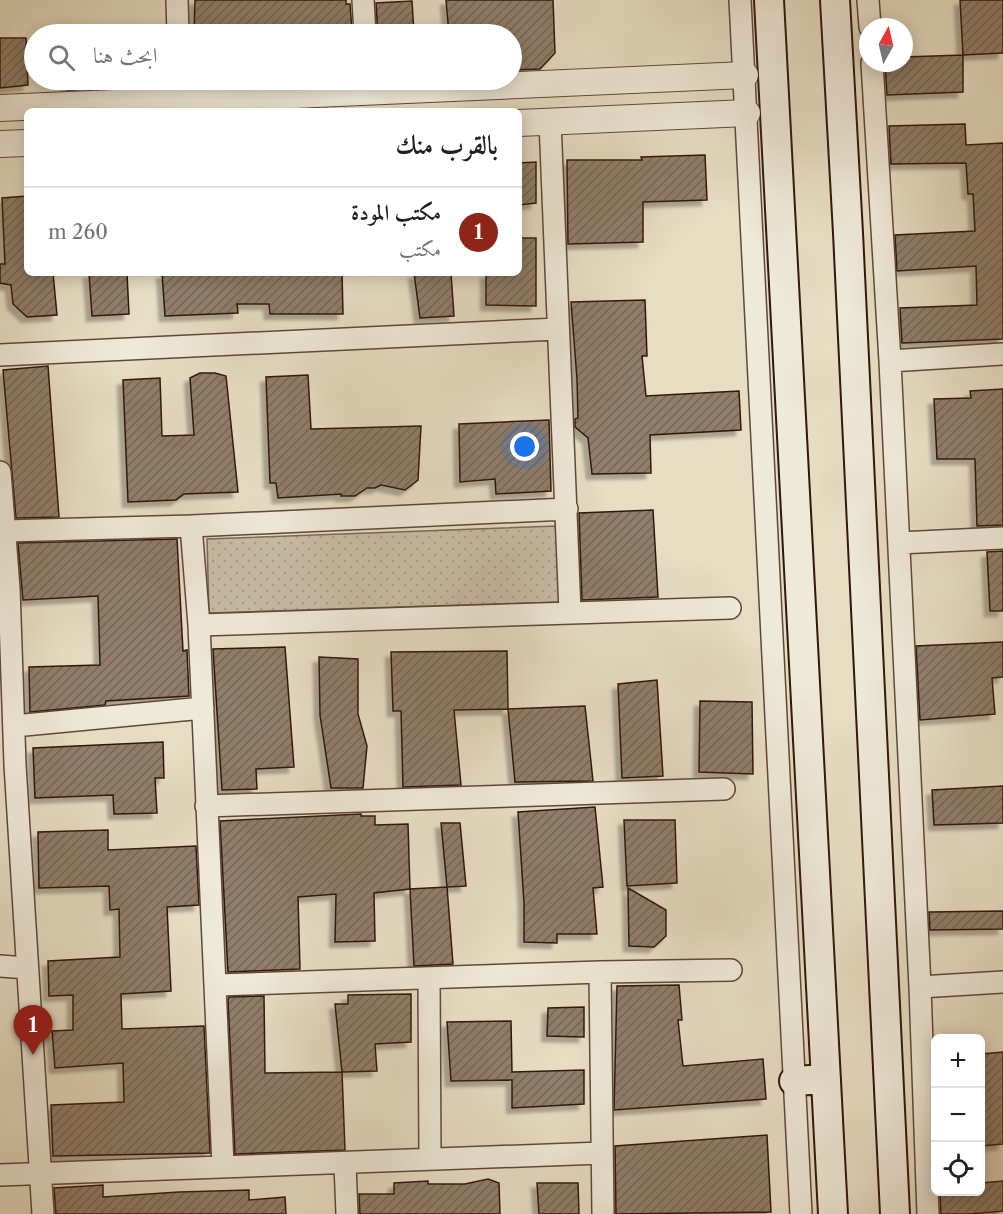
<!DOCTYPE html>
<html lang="ar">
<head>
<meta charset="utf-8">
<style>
  body { margin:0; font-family:"Libre Caslon Text",Amiri,serif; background:#f2f2f2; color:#202124; direction:rtl }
  .controls { position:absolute; right:18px; bottom:18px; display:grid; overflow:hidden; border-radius:9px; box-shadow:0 3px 15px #0003 }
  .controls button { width:54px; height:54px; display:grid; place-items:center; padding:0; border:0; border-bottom:2px solid #e0e0e0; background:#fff; color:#202124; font:30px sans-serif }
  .compass { position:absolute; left:859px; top:18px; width:54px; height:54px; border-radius:50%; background:#fff; box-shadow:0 3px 15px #0003; rotate:8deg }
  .you { position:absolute; left:525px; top:447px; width:21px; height:21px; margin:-15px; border:4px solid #fff; border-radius:50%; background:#1a73e8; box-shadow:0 0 0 9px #1a73e833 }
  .badge { display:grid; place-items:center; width:39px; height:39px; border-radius:50%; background:#8f2418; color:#fff; font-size:20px; font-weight:700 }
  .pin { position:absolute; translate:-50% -50px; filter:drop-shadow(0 2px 3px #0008) }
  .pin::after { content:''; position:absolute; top:32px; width:21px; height:18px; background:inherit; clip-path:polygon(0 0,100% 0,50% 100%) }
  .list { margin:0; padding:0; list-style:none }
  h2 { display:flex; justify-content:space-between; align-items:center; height:78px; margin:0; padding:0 24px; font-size:26px }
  h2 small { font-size:20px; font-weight:400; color:#757577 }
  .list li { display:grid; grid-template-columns:39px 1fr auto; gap:18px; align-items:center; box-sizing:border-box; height:90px; padding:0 24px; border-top:2px solid #e0e0e0 }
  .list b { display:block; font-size:22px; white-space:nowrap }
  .list p { margin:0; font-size:20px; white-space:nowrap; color:#757577 }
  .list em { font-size:20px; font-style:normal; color:#757577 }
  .icon { flex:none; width:33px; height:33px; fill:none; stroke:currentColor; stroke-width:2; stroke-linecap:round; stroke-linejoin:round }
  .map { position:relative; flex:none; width:1003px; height:1214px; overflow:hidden; direction:ltr }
  .search { position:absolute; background:#fff; box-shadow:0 3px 15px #0003; left:24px; top:24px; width:498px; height:66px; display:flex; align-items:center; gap:15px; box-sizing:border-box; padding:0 21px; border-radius:33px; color:#757577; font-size:22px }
  .panel { position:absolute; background:#fff; box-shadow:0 3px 15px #0003; left:24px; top:108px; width:498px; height:168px; border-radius:9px; direction:rtl }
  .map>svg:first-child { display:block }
</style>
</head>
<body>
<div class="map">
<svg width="1003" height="1214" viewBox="0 0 1003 1214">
  <defs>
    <pattern id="green-dots" width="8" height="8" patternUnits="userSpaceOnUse" patternTransform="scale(1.5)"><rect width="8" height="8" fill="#c8bba4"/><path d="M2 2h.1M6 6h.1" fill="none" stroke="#aca08c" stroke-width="1.8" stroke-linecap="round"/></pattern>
    <pattern id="building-hatch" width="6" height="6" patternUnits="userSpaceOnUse" patternTransform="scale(1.5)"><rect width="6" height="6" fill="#907e6b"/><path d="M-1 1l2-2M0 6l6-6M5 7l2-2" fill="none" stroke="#766656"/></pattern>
    <filter id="shadow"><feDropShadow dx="-5.5" dy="5.5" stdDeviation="1.5" flood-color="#0004"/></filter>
  </defs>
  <rect width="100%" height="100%" fill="#e7ddc3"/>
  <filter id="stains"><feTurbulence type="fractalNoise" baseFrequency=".00333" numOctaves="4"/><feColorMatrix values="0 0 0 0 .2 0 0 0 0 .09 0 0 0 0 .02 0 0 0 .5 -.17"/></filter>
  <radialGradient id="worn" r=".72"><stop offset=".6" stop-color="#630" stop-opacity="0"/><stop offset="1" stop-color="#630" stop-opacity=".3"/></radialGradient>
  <path fill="url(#green-dots)" stroke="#7d6958" stroke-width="1.5" d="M 557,526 L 560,602 L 209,613 L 207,539 Z"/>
  <path fill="url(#building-hatch)" stroke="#32170b" stroke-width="1.5" filter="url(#shadow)" d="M 195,0 L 346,0 L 346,4 L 350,4 L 352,31 L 295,34 L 194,34 Z
    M 446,0 L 553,0 L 555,53 L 540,69 L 512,70 L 512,34 L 449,34 Z
    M 960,0 L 1003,0 L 1003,53 L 963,55 Z
    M 412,1 L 414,34 L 378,34 L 376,3 Z
    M 0,38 L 26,38 L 28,85 L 0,88 Z
    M 963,55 L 963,92 L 887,95 L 885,63 L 904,63 L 904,57 Z
    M 67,80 L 83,80 L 84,89 L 68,90 Z
    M 965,124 L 966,145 L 1003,143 L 1003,339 L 902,343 L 900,308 L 977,305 L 976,266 L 897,271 L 895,235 L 975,231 L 973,194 L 968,194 L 966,163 L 891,164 L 889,126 Z
    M 705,155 L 707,200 L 643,202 L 643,242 L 568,244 L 567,160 L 642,160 L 641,157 Z
    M 536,162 L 536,203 L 519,205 L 519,163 Z
    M 27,196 L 27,273 L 53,273 L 57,315 L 27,317 L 13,304 L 11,285 L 0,283 L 0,264 L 5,264 L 2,198 Z
    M 519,238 L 536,238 L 536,306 L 486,305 L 486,273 L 519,273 Z
    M 89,273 L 127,273 L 129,314 L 92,316 Z
    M 162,273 L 342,273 L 343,314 L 270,314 L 269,304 L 237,304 L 238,313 L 165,316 Z
    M 414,273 L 451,273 L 454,316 L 420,318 Z
    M 645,300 L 647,356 L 642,356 L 646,396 L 739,391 L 741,430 L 650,435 L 651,473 L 592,474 L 588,438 L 575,427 L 575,419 L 578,418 L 577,379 L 571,302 Z
    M 48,366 L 59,517 L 16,518 L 3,370 Z
    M 200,373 L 215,373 L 226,376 L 238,492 L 184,494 L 176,500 L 128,502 L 123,380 L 160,378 L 162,436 L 194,435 L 190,378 Z
    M 308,375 L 311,429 L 421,426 L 418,480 L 405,490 L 381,485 L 375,488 L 367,488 L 355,496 L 341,496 L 341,494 L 278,498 L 276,483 L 270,483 L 266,377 Z
    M 1003,389 L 1003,525 L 977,526 L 975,459 L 937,459 L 934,399 L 971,398 L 970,391 Z
    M 549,420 L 551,491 L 496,494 L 495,479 L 460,482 L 459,424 Z
    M 653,510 L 658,597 L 582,600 L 579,513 Z
    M 177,539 L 183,651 L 187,650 L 189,696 L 106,701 L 105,705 L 30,712 L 29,667 L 100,665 L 98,596 L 23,600 L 18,543 Z
    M 1003,551 L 1003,611 L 990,611 L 987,552 Z
    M 1003,642 L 1003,677 L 992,678 L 995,714 L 920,720 L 916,646 Z
    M 285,647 L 294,767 L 256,769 L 257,789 L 222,790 L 213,649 Z
    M 507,651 L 508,709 L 454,710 L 461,785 L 403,787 L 401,711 L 393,711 L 391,652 Z
    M 319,657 L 358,659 L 358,714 L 367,746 L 363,788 L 331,788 L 320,715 Z
    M 657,680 L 663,776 L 622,778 L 618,684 Z
    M 700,701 L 752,702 L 753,774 L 699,772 Z
    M 585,706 L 593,781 L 515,782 L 508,709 Z
    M 163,742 L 164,778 L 155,778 L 157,813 L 114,814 L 113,795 L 35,798 L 33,748 Z
    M 1003,786 L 1003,823 L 934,825 L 932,790 Z
    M 595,807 L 603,887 L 593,888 L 597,934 L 557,934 L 557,943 L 524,942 L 524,903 L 518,812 Z
    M 361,814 L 361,816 L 375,816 L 375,825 L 408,824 L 410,889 L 374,893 L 375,941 L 335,942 L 336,894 L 298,897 L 300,969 L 228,972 L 220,821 Z
    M 624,820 L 675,820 L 677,883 L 627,886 Z
    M 441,823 L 460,823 L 466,886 L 447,887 Z
    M 108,830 L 108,850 L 196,846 L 199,905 L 167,907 L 171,991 L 121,994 L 122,1029 L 204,1026 L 210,1153 L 53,1156 L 51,1105 L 124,1102 L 123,1063 L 55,1068 L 52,1031 L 73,1030 L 73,995 L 49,996 L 48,961 L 120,957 L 119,909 L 110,910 L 109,886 L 39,888 L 38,832 Z
    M 447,887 L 453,964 L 414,966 L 410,889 Z
    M 628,888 L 666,910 L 666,936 L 654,947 L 629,946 Z
    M 1003,911 L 1003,929 L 930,930 L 929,912 Z
    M 679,985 L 682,1020 L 678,1020 L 683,1066 L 763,1059 L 766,1099 L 614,1110 L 617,986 Z
    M 411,994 L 411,1042 L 375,1044 L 377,1071 L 342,1072 L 335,1004 L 348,1004 L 348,995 Z
    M 264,996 L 265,1073 L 342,1072 L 345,1150 L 235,1154 L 228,1000 L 229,997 Z
    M 584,1007 L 584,1037 L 547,1036 L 548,1008 Z
    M 511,1021 L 512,1072 L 584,1070 L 584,1104 L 512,1108 L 512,1080 L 451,1081 L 447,1022 Z
    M 1003,1052 L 1003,1144 L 981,1146 L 981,1054 Z
    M 767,1135 L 771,1212 L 616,1214 L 615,1146 Z
    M 488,1179 L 499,1183 L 500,1214 L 360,1214 L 359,1194 L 394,1194 L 394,1183 L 428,1181 L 428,1184 L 465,1184 Z
    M 1003,1181 L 1003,1211 L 969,1214 L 941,1214 L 940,1191 L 981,1191 L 981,1183 Z
    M 537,1183 L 578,1183 L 579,1214 L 539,1214 Z
    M 103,1185 L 103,1197 L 179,1192 L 249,1190 L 249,1200 L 285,1197 L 286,1214 L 56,1214 L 54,1188 Z"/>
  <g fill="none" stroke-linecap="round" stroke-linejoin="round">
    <g stroke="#5f4839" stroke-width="24">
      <path id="minor" d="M 177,0 L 178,34
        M 363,0 L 365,34
        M 740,0 L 801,1214
        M 868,0 L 870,27
        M 872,63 L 890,361 L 920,987 L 928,1214
        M 180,80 L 181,98
        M 550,121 L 570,612
        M 0,355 L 558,329
        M 890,361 L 1003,354
        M 0,472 L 9,588 L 15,765 L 43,1214
        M 191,526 L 199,625 L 223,1166
        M 5,531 L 191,526 L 567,509
        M 899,543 L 1003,538
        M 199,625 L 730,608
        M 14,726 L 203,708
        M 206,806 L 724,789
        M 0,966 L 27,968
        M 600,972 L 603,1214
        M 429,979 L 430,1158
        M 217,985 L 600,972 L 731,970
        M 920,987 L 1003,982
        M 345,1164 L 347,1214
        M 0,1175 L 602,1153"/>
    </g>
    <g stroke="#5f4839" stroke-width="28">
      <path id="tertiary" d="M 0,108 L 745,75
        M 519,123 L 747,113
        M 0,144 L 27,143"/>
    </g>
    <g stroke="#32170b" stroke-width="32">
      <path id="secondary" d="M 769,0 L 833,1214
        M 835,0 L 848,233 L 895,1214
        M 794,1081 L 826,1079"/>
    </g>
    <use href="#minor" stroke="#efe9d8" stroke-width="21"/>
    <use href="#tertiary" stroke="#efe9d8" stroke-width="26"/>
    <use href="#secondary" stroke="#efe9d8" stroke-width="28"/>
  </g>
  <rect width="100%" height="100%" filter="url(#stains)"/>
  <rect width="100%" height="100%" fill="url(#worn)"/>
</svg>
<div class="controls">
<button>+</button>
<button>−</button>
<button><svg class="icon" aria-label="locate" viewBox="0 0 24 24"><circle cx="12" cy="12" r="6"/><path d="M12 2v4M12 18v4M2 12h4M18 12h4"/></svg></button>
</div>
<svg class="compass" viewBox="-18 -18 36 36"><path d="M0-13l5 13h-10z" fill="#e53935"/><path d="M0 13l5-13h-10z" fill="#757577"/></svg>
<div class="you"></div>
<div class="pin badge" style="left:33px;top:1055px">1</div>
<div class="search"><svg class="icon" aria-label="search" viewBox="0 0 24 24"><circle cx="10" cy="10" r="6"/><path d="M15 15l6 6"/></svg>ابحث هنا</div>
<section class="panel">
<h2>بالقرب منك<small></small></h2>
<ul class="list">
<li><span class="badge">1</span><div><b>مكتب المودة</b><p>مكتب</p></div><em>260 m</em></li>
</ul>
</section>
</div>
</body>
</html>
